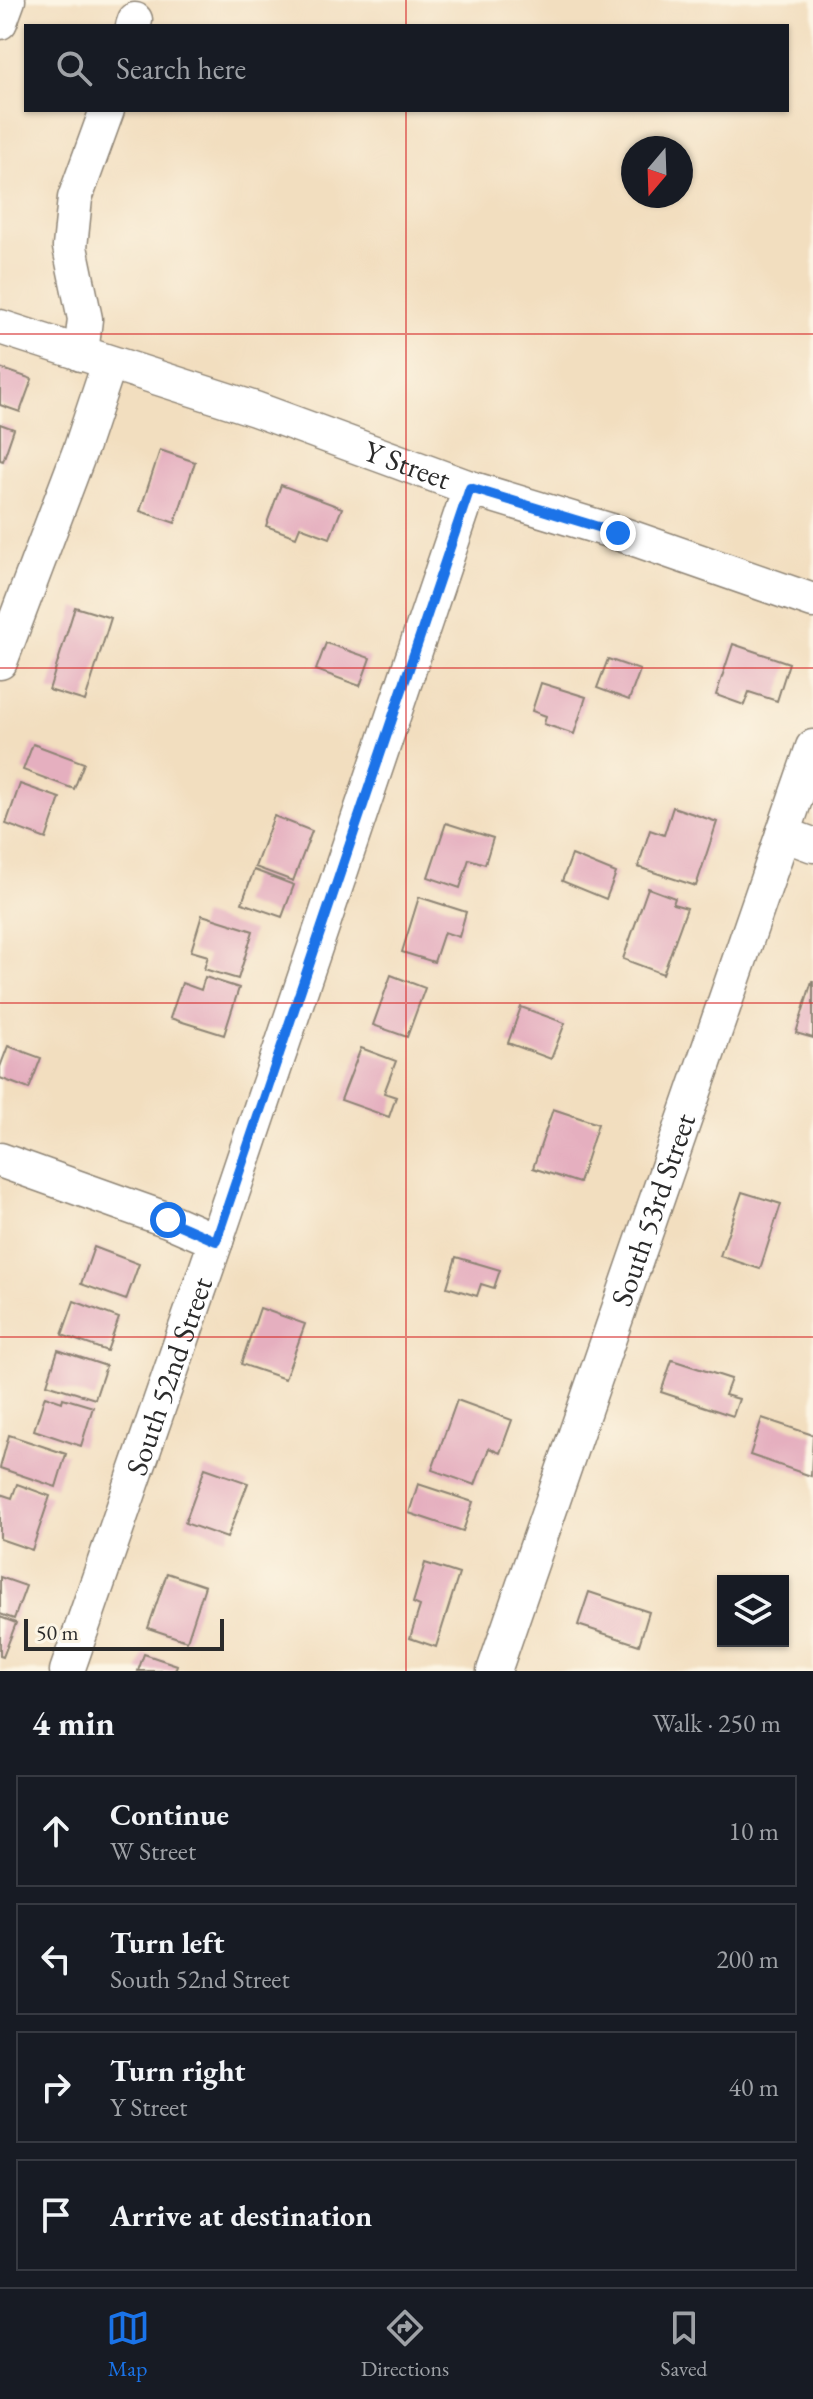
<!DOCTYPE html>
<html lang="en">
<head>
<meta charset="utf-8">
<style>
  body { margin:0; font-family:"EB Garamond",serif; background:#242831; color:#f1f3f6 }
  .controls { position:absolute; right:24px; bottom:24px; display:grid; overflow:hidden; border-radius:0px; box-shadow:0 2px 6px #0004 }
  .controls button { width:72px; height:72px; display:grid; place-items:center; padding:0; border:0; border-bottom:2px solid #363941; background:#171b24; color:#f1f3f6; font:40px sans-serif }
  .compass { position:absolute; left:621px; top:136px; width:72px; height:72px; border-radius:50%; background:#171b24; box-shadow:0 2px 6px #0004; rotate:199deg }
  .scale { position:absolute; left:24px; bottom:20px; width:200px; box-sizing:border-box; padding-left:8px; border:4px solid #2b2b2b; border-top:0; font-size:22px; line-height:28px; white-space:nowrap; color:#2b2b2b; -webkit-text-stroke:6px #fcf5e5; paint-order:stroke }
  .stop { position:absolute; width:24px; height:24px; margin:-18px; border:6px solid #1a73e8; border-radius:50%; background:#fff }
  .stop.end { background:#1a73e8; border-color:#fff; box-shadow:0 2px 8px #0008 }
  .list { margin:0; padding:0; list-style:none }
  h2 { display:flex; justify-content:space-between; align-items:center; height:104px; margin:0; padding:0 32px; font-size:34px }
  h2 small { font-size:26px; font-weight:400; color:#9ea1a6 }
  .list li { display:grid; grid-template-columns:52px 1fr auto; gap:24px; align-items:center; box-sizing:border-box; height:112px; margin:0 16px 16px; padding:0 16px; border:2px solid #363941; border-radius:0px }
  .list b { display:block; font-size:30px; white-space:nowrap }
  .list p { margin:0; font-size:26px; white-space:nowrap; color:#9ea1a6 }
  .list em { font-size:26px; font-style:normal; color:#9ea1a6 }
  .icon { flex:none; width:44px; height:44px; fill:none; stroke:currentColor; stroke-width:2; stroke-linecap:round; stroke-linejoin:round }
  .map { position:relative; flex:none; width:813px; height:1671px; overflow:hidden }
  .search { position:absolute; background:#171b24; box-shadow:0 2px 6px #0004; left:24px; right:24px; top:24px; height:88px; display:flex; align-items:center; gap:20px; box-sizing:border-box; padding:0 28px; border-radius:0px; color:#9ea1a6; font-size:30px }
  .sheet { height:616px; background:#171b24 }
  nav { display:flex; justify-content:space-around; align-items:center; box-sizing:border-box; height:112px; border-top:2px solid #363941; background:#171b24; font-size:22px; color:#9ea1a6 }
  nav a { display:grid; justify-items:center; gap:4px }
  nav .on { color:#1a73e8 }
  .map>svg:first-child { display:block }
</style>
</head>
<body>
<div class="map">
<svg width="813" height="1671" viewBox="0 0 813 1671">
  <rect width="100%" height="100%" fill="#fcf5e5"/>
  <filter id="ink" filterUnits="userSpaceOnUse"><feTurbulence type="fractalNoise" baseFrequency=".0125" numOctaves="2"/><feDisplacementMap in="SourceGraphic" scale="16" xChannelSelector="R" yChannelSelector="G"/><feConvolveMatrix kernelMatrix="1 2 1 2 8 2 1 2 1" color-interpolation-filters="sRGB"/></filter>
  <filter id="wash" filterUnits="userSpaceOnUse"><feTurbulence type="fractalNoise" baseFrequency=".006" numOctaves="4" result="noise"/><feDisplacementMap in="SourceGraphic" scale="32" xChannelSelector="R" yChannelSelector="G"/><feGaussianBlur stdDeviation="1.8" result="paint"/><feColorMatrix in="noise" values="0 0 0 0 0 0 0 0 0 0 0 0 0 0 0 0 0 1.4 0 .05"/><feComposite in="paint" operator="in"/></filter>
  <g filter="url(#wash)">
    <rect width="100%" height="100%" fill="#f2debf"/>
    <g id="blocks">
      <path fill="#e5afbf" d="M 0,368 L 32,379 L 20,412 L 0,405 Z
        M 0,424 L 14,429 L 3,461 L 0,460 Z
        M 160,450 L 195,462 L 175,523 L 140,511 Z
        M 281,485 L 342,508 L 330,538 L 300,527 L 296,537 L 266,526 Z
        M 75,607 L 111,618 L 85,701 L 49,690 Z
        M 326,643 L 370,658 L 360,686 L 316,670 Z
        M 733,644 L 789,663 L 777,701 L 749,692 L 744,705 L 716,695 Z
        M 608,659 L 640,670 L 629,700 L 597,688 Z
        M 541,683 L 586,697 L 574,734 L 544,724 L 546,716 L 532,711 Z
        M 33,744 L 84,763 L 74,789 L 23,770 Z
        M 20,784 L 60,798 L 46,839 L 6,824 Z
        M 673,807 L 717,822 L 696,886 L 638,867 L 650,830 L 664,835 Z
        M 274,816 L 312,831 L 293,881 L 255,867 Z
        M 446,823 L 493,838 L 485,864 L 469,859 L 460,888 L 428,877 Z
        M 572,855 L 616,873 L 606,899 L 562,881 Z
        M 254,870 L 294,885 L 282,917 L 242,903 Z
        M 648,888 L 675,898 L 673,904 L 687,908 L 663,974 L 623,959 Z
        M 419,897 L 466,912 L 459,937 L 444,932 L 434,962 L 402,952 Z
        M 202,915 L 253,931 L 238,979 L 204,969 L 208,956 L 191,951 Z
        M 391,975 L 425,988 L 407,1037 L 373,1025 Z
        M 205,977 L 239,988 L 224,1035 L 170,1018 L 182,983 L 201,990 Z
        M 812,981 L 813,981 L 813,1038 L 796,1033 Z
        M 521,1007 L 565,1023 L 551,1059 L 508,1043 Z
        M 8,1046 L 41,1058 L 29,1089 L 0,1078 L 0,1067 Z
        M 361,1048 L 396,1061 L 384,1093 L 396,1097 L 389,1117 L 341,1100 Z
        M 553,1109 L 598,1124 L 579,1183 L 533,1168 Z
        M 742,1192 L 781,1204 L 760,1269 L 720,1256 Z
        M 94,1247 L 139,1264 L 126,1300 L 81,1284 Z
        M 456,1257 L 500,1270 L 494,1288 L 481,1284 L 477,1296 L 447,1287 Z
        M 74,1301 L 119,1318 L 107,1351 L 62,1335 Z
        M 260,1308 L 305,1324 L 285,1379 L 241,1364 Z
        M 58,1350 L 106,1366 L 95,1399 L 47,1384 Z
        M 672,1360 L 731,1379 L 725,1395 L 739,1399 L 733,1416 L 661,1392 Z
        M 45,1396 L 62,1402 L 63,1398 L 93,1407 L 81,1446 L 34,1430 Z
        M 457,1400 L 512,1420 L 500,1453 L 489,1448 L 475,1485 L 432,1470 Z
        M 762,1418 L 813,1435 L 811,1476 L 750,1455 Z
        M 9,1435 L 66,1454 L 56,1487 L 0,1468 Z
        M 205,1468 L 248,1483 L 227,1538 L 185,1523 Z
        M 17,1484 L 50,1496 L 32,1550 L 0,1539 L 0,1494 L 12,1498 Z
        M 418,1484 L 473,1502 L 463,1531 L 409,1513 Z
        M 425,1563 L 459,1574 L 436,1647 L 410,1638 L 420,1606 L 413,1603 Z
        M 167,1573 L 205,1586 L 187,1641 L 148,1628 Z
        M 0,1577 L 26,1586 L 14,1619 L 0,1614 Z
        M 589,1592 L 649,1612 L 639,1645 L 578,1625 Z
        M 0,1617 L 16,1623 L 3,1657 L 0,1656 Z
        M 144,1654 L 177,1665 L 175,1671 L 138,1671 Z"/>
    </g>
  </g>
  <g filter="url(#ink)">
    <use href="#blocks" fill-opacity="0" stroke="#8e8475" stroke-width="2"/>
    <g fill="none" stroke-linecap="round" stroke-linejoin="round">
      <g stroke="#8e8475" stroke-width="37">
        <g id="minor">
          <path d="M 0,22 L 8,0"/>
          <path d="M 133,26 L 135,20"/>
          <path id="s1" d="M 0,327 L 255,409 L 470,488 L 618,533 L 813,601"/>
          <path d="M 81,354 L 85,319 L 70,247 L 75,198 L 107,110"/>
          <path d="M 0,662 L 81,448 L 109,364"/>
          <path d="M 783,834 L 813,845"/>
          <path d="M 0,1160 L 168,1220 L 216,1241"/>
          <path id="s2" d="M 67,1671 L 216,1241 L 470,488"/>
          <path id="s3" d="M 494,1671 L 813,747"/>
        </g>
      </g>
      <use href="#minor" stroke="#fff" stroke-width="34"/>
    </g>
  </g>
  <g fill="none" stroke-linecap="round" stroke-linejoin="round" filter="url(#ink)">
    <path stroke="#1a73e8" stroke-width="10" d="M 168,1220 L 216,1241 L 470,488 L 618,533"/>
  </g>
  <path fill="none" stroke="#d62828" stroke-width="2" stroke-opacity="0.55" d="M 406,0 L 406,26M 406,110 L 406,1671M 0,334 L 813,334M 0,668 L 813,668M 0,1003 L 813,1003M 0,1337 L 813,1337"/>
  <g text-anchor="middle" stroke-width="6" stroke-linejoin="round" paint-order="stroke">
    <g font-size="30" fill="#2b2b2b" stroke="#fcf5e5">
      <text dy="10" stroke="none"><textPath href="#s1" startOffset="430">Y Street</textPath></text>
      <text dy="10" stroke="none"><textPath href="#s3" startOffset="488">South 53rd Street</textPath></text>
      <text dy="10" stroke="none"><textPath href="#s2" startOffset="312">South 52nd Street</textPath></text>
    </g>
  </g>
</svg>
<div class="controls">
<button><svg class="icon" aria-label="layers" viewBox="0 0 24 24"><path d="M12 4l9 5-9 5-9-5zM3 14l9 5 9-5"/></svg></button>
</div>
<svg class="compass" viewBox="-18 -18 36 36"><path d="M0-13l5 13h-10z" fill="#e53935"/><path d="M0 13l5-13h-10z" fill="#9ea1a6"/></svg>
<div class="scale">50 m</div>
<div class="stop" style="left:168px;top:1220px"></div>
<div class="stop end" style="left:618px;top:533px"></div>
<div class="search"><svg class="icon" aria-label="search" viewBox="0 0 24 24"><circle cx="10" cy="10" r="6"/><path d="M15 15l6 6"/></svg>Search here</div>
</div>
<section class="sheet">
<h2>4 min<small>Walk · 250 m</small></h2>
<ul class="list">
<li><svg class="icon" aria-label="ahead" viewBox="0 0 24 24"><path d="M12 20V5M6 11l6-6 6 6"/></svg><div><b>Continue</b><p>W Street</p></div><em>10 m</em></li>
<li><svg class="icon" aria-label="left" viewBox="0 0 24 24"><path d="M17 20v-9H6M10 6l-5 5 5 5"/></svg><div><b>Turn left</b><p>South 52nd Street</p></div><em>200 m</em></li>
<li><svg class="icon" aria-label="right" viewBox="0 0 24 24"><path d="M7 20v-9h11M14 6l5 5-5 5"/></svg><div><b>Turn right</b><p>Y Street</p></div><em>40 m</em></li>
<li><svg class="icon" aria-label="arrive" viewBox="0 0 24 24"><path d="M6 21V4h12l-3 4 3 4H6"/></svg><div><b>Arrive at destination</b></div></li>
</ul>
</section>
<nav>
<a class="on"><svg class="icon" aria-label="map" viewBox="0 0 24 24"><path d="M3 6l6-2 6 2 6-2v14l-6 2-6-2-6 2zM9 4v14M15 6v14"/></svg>Map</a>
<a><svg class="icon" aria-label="directions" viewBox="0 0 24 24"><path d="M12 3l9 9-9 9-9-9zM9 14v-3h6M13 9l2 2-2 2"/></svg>Directions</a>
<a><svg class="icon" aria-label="saved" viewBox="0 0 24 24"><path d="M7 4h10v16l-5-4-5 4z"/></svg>Saved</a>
</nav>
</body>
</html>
